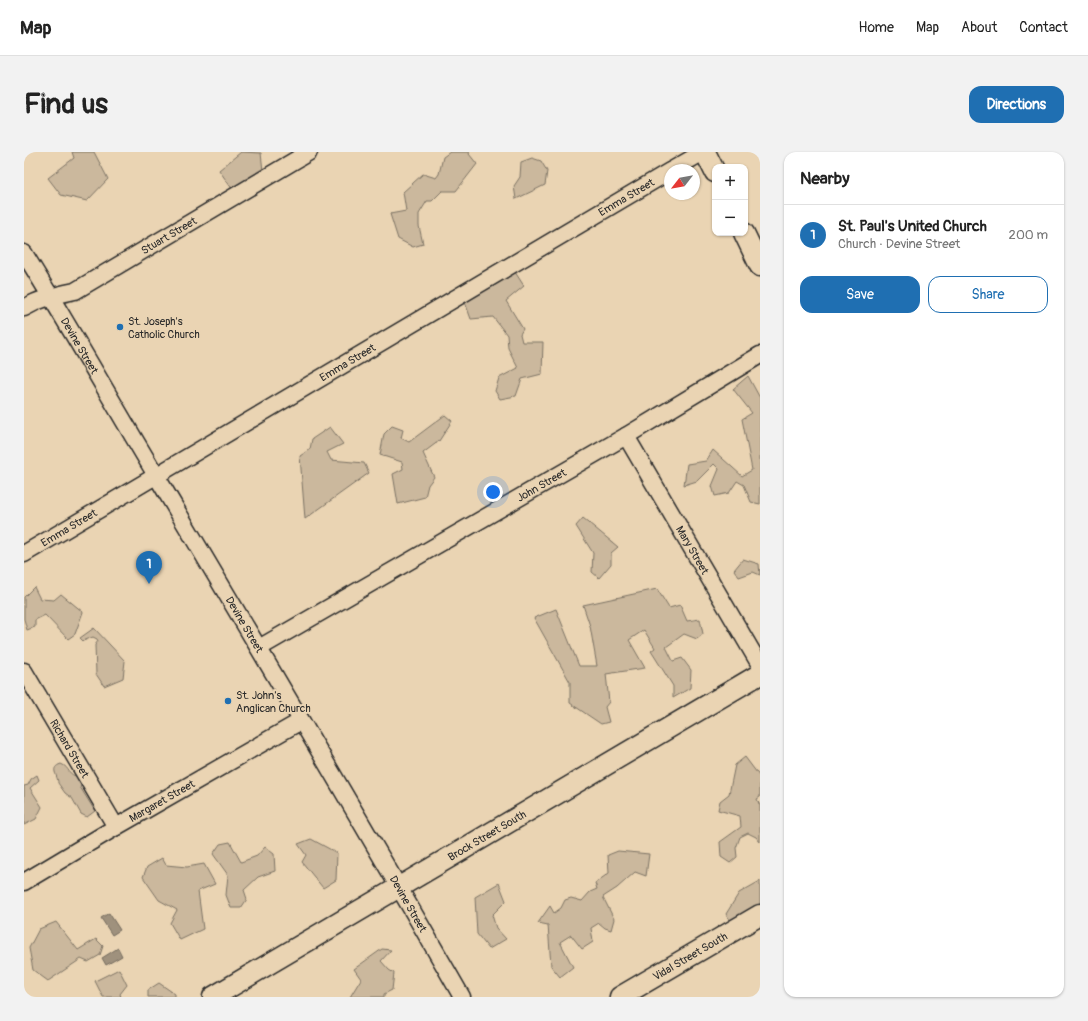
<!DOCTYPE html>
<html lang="en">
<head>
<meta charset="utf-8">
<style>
  body { margin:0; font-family:Pangolin,sans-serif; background:#f2f2f2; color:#222 }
  .controls { position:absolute; right:12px; top:12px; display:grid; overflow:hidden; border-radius:8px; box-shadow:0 1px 3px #0004 }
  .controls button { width:36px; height:36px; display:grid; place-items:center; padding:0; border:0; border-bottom:1px solid #e0e0e0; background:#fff; color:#222; font:20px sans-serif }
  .compass { position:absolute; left:640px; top:12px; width:36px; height:36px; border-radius:50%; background:#fff; box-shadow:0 1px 3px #0004; rotate:239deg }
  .you { position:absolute; left:469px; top:340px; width:14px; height:14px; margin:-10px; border:3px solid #fff; border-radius:50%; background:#1a73e8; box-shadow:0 0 0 6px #1a73e833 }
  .badge { display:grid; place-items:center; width:26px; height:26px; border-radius:50%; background:#1f6fb2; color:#fff; font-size:13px; font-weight:700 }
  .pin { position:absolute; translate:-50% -33px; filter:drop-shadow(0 1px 2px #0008) }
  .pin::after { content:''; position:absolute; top:21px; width:14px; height:12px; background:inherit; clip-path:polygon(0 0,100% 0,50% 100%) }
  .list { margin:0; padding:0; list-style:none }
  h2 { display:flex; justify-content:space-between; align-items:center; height:52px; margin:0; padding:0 16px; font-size:17px }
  h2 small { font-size:13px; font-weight:400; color:#767676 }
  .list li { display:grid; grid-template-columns:26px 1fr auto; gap:12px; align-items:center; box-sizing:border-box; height:60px; padding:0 16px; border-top:1px solid #e0e0e0 }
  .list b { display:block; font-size:15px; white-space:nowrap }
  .list p { margin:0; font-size:13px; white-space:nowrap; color:#767676 }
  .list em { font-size:13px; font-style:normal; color:#767676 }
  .actions { display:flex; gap:8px; padding:12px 16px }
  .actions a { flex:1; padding:9px 0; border:1px solid #1f6fb2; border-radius:12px; text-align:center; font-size:14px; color:#1f6fb2 }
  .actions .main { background:#1f6fb2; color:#fff }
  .map { position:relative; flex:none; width:736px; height:845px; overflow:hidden; border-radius:12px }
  header { display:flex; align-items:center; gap:24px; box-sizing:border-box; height:56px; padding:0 20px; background:#fff; border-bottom:1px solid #e0e0e0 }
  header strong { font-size:19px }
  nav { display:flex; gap:22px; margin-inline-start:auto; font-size:14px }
  .intro { display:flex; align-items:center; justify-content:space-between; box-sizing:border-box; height:96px; padding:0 24px }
  h1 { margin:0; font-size:28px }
  .button { padding:10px 18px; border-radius:12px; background:#1f6fb2; color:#fff; font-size:14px; font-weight:700 }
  main { display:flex; gap:24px; padding:0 24px }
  aside { flex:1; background:#fff; border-radius:12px; box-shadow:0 1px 3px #0004 }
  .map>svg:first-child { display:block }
</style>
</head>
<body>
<header>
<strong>Map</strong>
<nav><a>Home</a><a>Map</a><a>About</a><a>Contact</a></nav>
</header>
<div class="intro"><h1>Find us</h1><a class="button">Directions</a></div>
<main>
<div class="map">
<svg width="736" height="845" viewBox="0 0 736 845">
  <rect width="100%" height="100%" fill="#ead4b3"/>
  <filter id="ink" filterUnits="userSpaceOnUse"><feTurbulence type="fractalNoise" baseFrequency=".025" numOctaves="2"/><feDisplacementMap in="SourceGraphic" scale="8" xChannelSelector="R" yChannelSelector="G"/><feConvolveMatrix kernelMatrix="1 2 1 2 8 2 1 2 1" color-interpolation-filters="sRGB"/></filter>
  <g filter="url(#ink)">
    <path fill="#cbb89d" stroke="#7b7264" d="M 48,0 L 70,0 L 84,27 L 63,49 L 37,43 L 24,26 L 50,6 Z
      M 217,0 L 237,1 L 241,37 L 215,47 L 195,18 Z
      M 426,0 L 446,0 L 445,2 L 453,12 L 432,39 L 418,39 L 408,49 L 403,49 L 395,62 L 395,74 L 399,92 L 389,95 L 374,87 L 366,62 L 382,59 L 379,40 L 399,22 L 412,26 L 415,22 L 419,5 Z
      M 508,6 L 517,9 L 523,19 L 521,33 L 492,47 L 490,34 L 496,25 L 497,10 Z
      M 491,120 L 500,134 L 482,149 L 499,177 L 496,182 L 498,190 L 519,190 L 518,222 L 498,227 L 492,244 L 476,247 L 471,239 L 475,226 L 494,216 L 484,196 L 483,183 L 469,165 L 447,167 L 437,139 Z
      M 724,224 L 736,246 L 736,352 L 727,350 L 720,333 L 713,329 L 705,341 L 691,344 L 688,334 L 695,317 L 690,312 L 673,329 L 660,333 L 663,312 L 682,309 L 689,298 L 718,324 L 728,318 L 718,267 L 728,261 L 709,237 Z
      M 421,263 L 428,269 L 415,289 L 399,301 L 410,325 L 404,333 L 401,345 L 374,352 L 369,322 L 379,317 L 378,310 L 356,303 L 360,282 L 368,274 L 379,278 L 377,286 L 385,290 Z
      M 306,275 L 319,292 L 303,300 L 307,308 L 340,311 L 345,321 L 281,367 L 276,304 L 286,297 L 288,287 Z
      M 559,366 L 594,395 L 587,401 L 587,412 L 575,426 L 568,420 L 569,401 L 552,374 Z
      M 719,407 L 735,412 L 736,423 L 729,420 L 715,425 L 710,418 Z
      M 10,435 L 16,447 L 30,448 L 37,442 L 59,460 L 51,482 L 44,487 L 21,463 L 11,468 L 11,475 L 3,478 L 0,467 L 0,445 Z
      M 633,437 L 645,456 L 656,453 L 663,469 L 676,467 L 679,482 L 673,487 L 660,482 L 642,495 L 649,509 L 658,506 L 667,518 L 666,536 L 649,546 L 649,534 L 627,499 L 631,496 L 620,478 L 605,488 L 621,516 L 582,522 L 585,550 L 581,555 L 585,570 L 577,572 L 546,551 L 546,530 L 510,466 L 532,457 L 555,514 L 573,514 L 566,474 L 559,453 Z
      M 70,476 L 101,509 L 99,526 L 80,534 L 72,522 L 71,493 L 74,489 L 73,487 L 69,485 L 59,489 L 56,486 Z
      M 721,605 L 736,625 L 736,645 L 733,647 L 736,654 L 736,690 L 732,685 L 724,681 L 716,685 L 712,696 L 713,705 L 706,711 L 697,705 L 696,690 L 717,675 L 716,664 L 694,658 L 696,649 L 705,642 L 711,613 Z
      M 37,612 C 47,616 42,623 56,625 L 59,631 L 56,635 L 71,659 L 63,665 L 57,662 L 48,646 L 41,641 L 34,631 C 34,623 25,616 37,612 Z
      M 13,623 L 15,628 L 6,636 L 18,655 L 12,667 L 0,673 L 0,634 L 4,633 L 7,627 Z
      M 287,687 L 313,701 L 312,728 L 299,736 L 278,710 L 282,703 L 274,692 Z
      M 206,690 L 217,710 L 233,704 L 241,695 L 250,702 L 251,719 L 234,725 L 220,738 L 223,747 L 217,756 L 207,756 L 202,743 L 204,723 L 189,702 L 196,692 Z
      M 594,699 L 625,702 L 622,724 L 611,720 L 593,736 L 579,745 L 590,767 L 587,778 L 581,776 L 575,771 L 567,776 L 569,790 L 558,797 L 547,783 L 536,790 L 549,815 L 536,825 L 527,814 L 524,773 L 514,771 L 526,754 L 530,761 L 537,756 L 541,748 L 547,746 L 558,749 L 566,740 L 573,737 L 571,731 L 585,721 L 584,703 Z
      M 138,706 L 142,713 L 163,715 L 180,712 L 191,732 L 174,739 L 179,777 L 156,788 L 146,771 L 153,758 L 135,748 L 119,725 L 123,715 Z
      M 736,729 L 736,757 L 710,774 L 702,762 L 715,741 Z
      M 475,731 L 482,749 L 468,763 L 472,776 L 482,787 L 465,797 L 453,782 L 451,745 Z
      M 32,770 L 54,798 L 72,787 L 79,794 L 76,803 L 64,810 L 57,807 L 24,829 L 9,818 L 5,796 L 15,777 Z
      M 358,797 L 367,798 L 357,809 L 365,818 L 370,821 L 368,838 L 360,842 L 360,845 L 326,845 L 337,827 L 330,817 Z
      M 95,817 L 103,833 L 96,842 L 97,845 L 79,845 L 71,829 Z
      M 135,831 L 151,842 L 151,845 L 124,845 L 124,838 Z"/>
    <path fill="#9f917d" stroke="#71685c" d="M 85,761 L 96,778 L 88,783 L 77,766 Z
      M 94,796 L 98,804 L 82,813 L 78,806 Z"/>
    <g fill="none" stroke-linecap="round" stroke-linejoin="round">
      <g stroke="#2b2b2b" stroke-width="19">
        <g id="minor">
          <path d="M 648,18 L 679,0"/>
          <path id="s1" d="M 0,101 C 46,175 88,250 133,325 C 236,498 338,670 438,845"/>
          <path id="s2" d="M 0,156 C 17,146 32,143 51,139 L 285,0"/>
          <path id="s3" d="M 602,284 L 736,513"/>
          <path id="s4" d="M 0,402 L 646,19"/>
          <path id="s5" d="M 235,496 L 602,284 L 736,203"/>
          <path id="s6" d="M 0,519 L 92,675"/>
          <path id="s7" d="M 0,730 L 92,675 L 277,569"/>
        </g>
      </g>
      <g stroke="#2b2b2b" stroke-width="23">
        <g id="major">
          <path d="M 681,0 L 691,20"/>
          <path d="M 720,81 L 736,114"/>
          <path id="s8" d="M 189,845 L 736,522"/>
          <path id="s9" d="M 596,845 L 736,763"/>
        </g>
      </g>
      <use href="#minor" stroke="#ead4b3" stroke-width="16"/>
      <use href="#major" stroke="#ead4b3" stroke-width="20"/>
    </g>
  </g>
  <g fill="#1f6fb2" stroke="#ead4b3" stroke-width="1.5">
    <circle cx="96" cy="175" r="4"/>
    <circle cx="204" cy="549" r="4"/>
  </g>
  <g text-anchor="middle" stroke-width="4" stroke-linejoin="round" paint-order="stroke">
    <g font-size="11" fill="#2b2b2b" stroke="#ead4b3">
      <text dy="4" stroke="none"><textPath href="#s4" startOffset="700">Emma Street</textPath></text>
      <text dy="4" stroke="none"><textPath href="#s2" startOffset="163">Stuart Street</textPath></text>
      <text dy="4" stroke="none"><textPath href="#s1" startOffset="108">Devine Street</textPath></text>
      <text dy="4" stroke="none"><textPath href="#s4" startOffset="376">Emma Street</textPath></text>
      <text dy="4" stroke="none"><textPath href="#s5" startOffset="326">John Street</textPath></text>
      <text dy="4" stroke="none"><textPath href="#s4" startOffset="52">Emma Street</textPath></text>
      <text dy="4" stroke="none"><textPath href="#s3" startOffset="132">Mary Street</textPath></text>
      <text dy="4" stroke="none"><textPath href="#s1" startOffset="432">Devine Street</textPath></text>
      <text dy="4" stroke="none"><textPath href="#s6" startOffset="90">Richard Street</textPath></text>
      <text dy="4" stroke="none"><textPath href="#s7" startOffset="160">Margaret Street</textPath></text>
      <text dy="4" stroke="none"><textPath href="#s8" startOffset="318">Brock Street South</textPath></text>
      <text dy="4" stroke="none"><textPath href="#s1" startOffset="756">Devine Street</textPath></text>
      <text dy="4" stroke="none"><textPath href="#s9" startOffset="81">Vidal Street South</textPath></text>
    </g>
    <g font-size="11" fill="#2b2b2b" stroke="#ead4b3" text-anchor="start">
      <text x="104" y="173">St. Joseph's<tspan x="104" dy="13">Catholic Church</tspan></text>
      <text x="212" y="547">St. John's<tspan x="212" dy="13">Anglican Church</tspan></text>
    </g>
  </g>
</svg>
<div class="controls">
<button>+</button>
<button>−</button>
</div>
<svg class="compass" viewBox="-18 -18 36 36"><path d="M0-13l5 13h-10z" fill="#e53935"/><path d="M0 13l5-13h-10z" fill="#767676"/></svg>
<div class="you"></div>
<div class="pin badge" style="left:125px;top:432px">1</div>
</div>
<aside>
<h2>Nearby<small></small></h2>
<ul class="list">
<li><span class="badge">1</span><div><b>St. Paul's United Church</b><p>Church · Devine Street</p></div><em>200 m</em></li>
</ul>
<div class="actions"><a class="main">Save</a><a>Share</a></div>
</aside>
</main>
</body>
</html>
